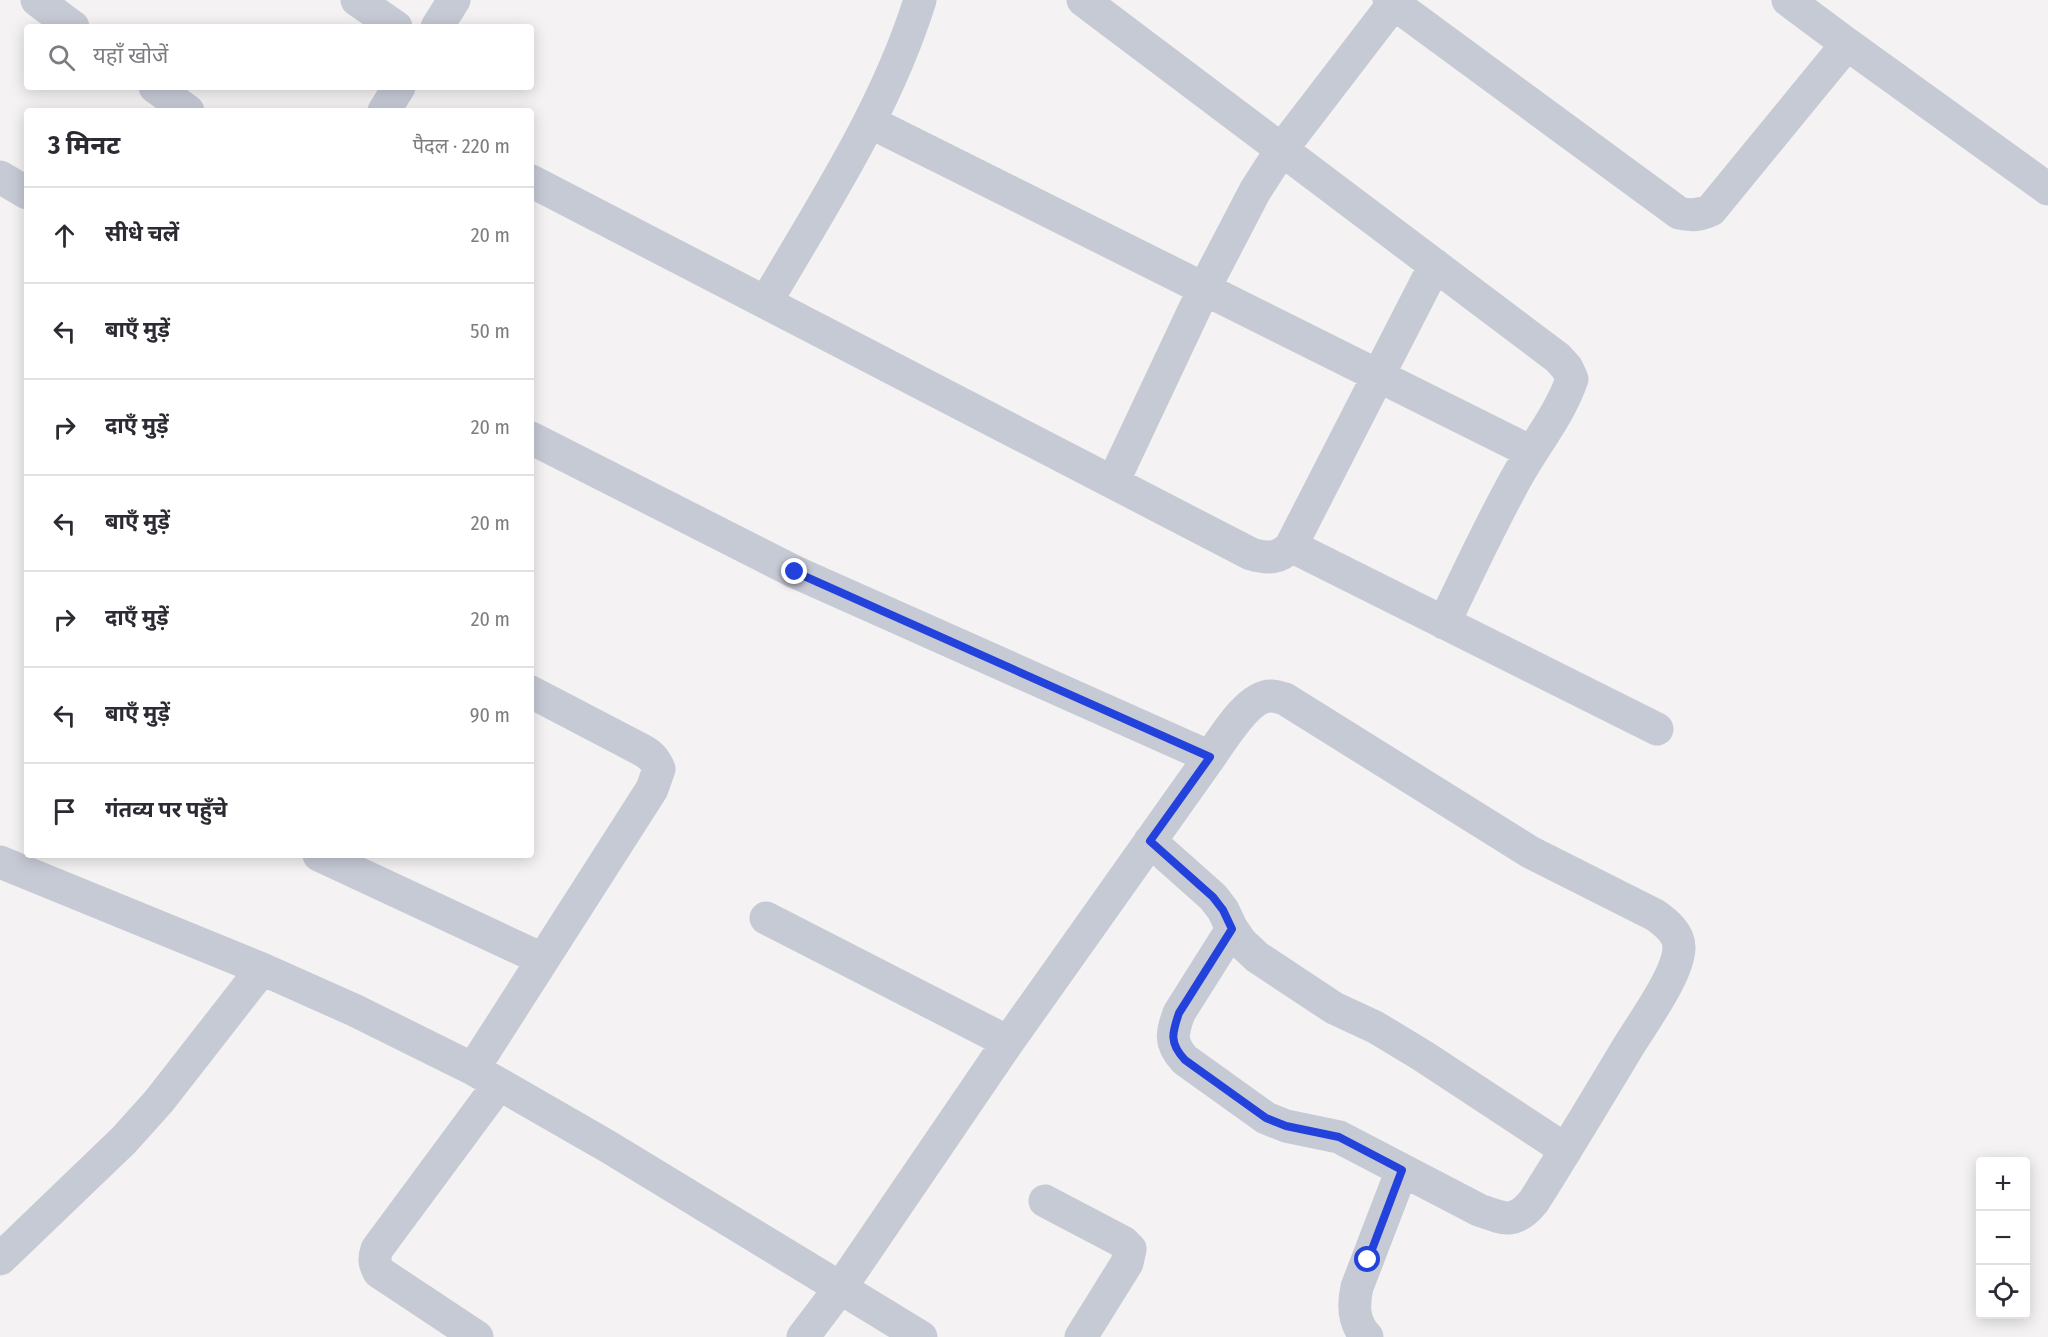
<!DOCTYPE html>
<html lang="hi">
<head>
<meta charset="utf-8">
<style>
  body { margin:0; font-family:"Fira Sans Condensed","Noto Sans Devanagari",sans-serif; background:#f2f2f3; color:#2b2b33 }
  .controls { position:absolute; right:18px; bottom:18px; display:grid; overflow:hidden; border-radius:6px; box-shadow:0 3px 15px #0003 }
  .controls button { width:54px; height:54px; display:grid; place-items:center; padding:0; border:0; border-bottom:2px solid #e1e1e2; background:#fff; color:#2b2b33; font:30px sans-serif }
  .stop { position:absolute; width:18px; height:18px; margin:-14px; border:4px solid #2342dc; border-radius:50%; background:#fff }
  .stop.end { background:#2342dc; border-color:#fff; box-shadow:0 2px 6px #0008 }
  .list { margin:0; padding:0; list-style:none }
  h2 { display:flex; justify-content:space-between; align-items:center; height:78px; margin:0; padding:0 24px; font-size:26px }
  h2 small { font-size:20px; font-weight:400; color:#7c7c81 }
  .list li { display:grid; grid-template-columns:39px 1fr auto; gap:18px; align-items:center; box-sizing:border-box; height:96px; padding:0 24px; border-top:2px solid #e1e1e2 }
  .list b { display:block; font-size:22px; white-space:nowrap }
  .list em { font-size:20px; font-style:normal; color:#7c7c81 }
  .icon { flex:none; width:33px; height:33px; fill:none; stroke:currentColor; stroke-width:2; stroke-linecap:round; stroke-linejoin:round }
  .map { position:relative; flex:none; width:2048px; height:1337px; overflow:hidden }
  .search { position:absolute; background:#fff; box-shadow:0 3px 15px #0003; left:24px; top:24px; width:510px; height:66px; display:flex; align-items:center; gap:15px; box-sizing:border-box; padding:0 21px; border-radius:6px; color:#7c7c81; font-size:22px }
  .panel { position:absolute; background:#fff; box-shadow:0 3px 15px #0003; left:24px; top:108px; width:510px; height:750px; border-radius:6px }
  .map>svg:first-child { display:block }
</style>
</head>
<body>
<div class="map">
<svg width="2048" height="1337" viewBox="0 0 2048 1337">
  <rect width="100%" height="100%" fill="#f4f2f2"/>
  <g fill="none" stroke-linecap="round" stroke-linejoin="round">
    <path stroke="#c6cad5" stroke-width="33" d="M 37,0 L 73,27
      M 357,0 L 396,27
      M 1083,0 L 1558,358 L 1567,368 L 1572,379 C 1560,414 1536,443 1518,475 C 1491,523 1468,573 1444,623
      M 1389,0 L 1679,213 C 1692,216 1700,215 1711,210 L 1847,44 L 1788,0
      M 437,27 L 454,0
      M 1847,44 L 2048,189
      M 155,87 L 188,111
      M 384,111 L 399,87
      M 870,122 L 1531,452
      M 0,177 L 27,193
      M 531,181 L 1251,554 C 1268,559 1279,559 1291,546 L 1435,265
      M 766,302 C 823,204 886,109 920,0
      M 531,438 L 795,572 L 1210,757
      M 1113,482 L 1205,287 L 1255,191 L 1282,149 L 1394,3
      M 1291,546 L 1657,729
      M 1150,841 L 1213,897 L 1223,910 L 1232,929 L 1241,942 L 1257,957 L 1334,1008 L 1375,1027 L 1423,1056 L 1566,1150
      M 319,855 L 542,959
      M 0,862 L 262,969 L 354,1010 L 473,1069 L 607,1146 L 921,1337
      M 766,918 L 1008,1042
      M 473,1069 L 652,789 L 659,769 C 655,759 650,754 640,749 L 531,692
      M 1045,1201 L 1123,1242 L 1130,1249 L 1127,1263 L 1081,1337
      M 0,1259 L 124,1140 L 159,1101 L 262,969
      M 477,1337 L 379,1272 C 374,1263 374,1258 377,1249 L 499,1084
      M 803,1337 L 841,1287 L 1008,1042 L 1210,757 C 1222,740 1249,694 1272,696 C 1276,696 1281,698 1285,699 L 1530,852 L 1655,915 C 1665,922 1679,933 1679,947 C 1679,975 1640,1026 1625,1052 C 1595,1102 1565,1152 1534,1201 C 1515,1225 1504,1219 1479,1210 L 1339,1137 L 1286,1126 L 1266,1118 L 1185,1060 C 1169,1043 1172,1033 1179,1013 L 1232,929
      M 1367,1337 C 1353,1323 1353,1305 1357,1287 L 1402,1170"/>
  </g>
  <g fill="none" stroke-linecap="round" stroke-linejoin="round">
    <path stroke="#2342dc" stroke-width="8" d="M 795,572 L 1210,757 L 1150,841 L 1213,897 L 1223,910 L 1232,929 L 1179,1013 C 1172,1033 1169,1043 1185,1060 L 1266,1118 L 1286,1126 L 1339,1137 L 1402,1170 L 1368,1260"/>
  </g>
</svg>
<div class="controls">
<button>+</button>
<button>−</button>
<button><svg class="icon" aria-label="locate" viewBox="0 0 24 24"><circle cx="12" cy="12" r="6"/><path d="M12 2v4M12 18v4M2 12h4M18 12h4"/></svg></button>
</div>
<div class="stop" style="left:1368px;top:1260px"></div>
<div class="stop end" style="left:795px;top:572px"></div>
<div class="search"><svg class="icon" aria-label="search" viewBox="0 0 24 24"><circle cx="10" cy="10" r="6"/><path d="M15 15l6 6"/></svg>यहाँ खोजें</div>
<section class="panel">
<h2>3 मिनट<small>पैदल · 220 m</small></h2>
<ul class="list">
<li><svg class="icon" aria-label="ahead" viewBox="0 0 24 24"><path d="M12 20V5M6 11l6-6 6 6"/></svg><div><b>सीधे चलें</b></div><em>20 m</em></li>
<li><svg class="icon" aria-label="left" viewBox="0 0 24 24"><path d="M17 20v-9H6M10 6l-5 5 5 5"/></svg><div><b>बाएँ मुड़ें</b></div><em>50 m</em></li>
<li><svg class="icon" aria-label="right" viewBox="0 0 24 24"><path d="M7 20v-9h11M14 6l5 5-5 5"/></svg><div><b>दाएँ मुड़ें</b></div><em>20 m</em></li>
<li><svg class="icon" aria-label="left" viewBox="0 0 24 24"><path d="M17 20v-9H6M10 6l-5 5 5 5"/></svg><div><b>बाएँ मुड़ें</b></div><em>20 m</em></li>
<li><svg class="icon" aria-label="right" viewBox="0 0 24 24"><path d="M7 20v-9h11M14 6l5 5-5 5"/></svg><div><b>दाएँ मुड़ें</b></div><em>20 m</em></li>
<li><svg class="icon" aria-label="left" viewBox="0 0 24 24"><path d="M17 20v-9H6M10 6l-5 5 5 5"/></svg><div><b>बाएँ मुड़ें</b></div><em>90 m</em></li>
<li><svg class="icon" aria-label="arrive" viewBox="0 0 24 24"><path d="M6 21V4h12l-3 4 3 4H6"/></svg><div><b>गंतव्य पर पहुँचे</b></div></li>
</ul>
</section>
</div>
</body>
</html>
